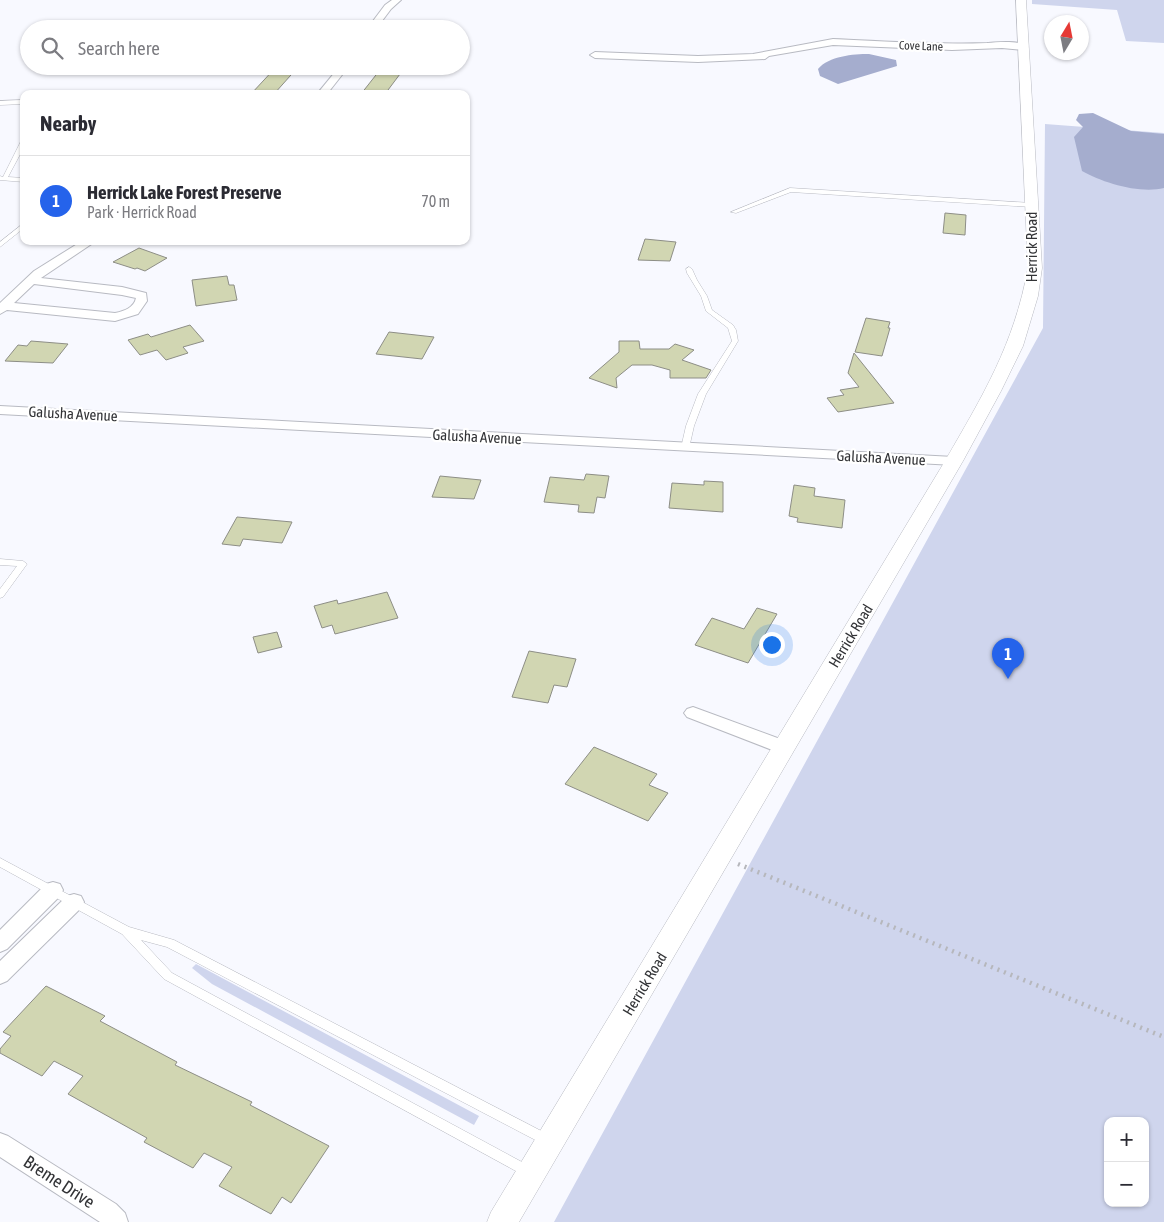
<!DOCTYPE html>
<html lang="en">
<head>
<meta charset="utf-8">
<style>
  body { margin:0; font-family:"Asap Condensed",sans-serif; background:#f7f7f7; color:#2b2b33 }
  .controls { position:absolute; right:15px; bottom:15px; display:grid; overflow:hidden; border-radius:10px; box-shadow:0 1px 4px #0004 }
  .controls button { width:45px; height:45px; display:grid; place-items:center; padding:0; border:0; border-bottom:1px solid #e1e1e2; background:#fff; color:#2b2b33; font:25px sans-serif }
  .compass { position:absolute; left:1044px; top:15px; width:45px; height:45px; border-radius:50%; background:#fff; box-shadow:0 1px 4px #0004; rotate:10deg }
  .you { position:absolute; left:771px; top:644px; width:18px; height:18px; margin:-12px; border:4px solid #fff; border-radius:50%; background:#1a73e8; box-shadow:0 0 0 8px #1a73e833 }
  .badge { display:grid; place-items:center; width:32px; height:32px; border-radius:50%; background:#2563eb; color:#fff; font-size:16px; font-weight:700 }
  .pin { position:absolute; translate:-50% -41px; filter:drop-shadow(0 1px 2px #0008) }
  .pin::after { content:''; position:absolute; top:26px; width:18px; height:15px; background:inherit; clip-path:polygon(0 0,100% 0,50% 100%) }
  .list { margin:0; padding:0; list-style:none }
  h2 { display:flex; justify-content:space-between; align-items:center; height:65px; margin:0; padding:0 20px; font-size:21px }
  h2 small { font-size:16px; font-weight:400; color:#7c7c81 }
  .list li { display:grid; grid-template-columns:32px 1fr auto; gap:15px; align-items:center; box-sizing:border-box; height:90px; padding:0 20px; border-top:1px solid #e1e1e2 }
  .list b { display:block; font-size:19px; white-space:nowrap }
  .list p { margin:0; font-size:16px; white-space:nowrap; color:#7c7c81 }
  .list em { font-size:16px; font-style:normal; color:#7c7c81 }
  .icon { flex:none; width:28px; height:28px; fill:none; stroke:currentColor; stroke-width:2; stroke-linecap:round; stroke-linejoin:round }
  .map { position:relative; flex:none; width:1164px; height:1222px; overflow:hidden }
  .search { position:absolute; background:#fff; box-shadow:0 1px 4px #0004; left:20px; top:20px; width:450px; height:55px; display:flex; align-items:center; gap:12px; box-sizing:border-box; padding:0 18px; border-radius:28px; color:#7c7c81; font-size:19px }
  .panel { position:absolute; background:#fff; box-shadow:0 1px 4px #0004; left:20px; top:90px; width:450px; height:155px; border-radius:10px }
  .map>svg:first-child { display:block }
</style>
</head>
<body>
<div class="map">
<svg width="1164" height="1222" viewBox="0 0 1164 1222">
  <rect width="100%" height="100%" fill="#f8f9ff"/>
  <path fill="#cfd5ed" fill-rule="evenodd" d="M 1032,0 L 1164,0 L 1164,43 L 1126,41 L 1117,10 L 1032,4 Z
    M 1045,124 L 1164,133 L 1164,1222 L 554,1222 L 1043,328 ZM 1108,1121 L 1145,1121 L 1145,1203 L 1108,1203 Z
    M 196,964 L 479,1116 L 474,1125 L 212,984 L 192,968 Z"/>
  <path fill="#a5adce" d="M 869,54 L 896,60 L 897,66 L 838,84 L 820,76 L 818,69 C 829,56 853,54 869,54 Z
    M 1093,113 L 1131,131 L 1164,134 L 1164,188 C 1140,194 1103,183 1082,171 L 1074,137 L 1083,127 L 1076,120 L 1079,114 Z"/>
  <path fill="#d1d6b2" stroke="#8d8e86" d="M 277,66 L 299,66 L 274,94 L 251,94 Z
    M 383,66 L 406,66 L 385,94 L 361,94 Z
    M 945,213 L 966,215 L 965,235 L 943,233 Z
    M 645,239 L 676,242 L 670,261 L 638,260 Z
    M 139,248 L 167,258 L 145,271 L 137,268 L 135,269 L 113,262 Z
    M 227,276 L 229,285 L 234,285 L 237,300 L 196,306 L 192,280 Z
    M 866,318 L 890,322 L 888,328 L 890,328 L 882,356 L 855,352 Z
    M 190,325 L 204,341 L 183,347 L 188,353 L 166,360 L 157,350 L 140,355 L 128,340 L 148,334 L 151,337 Z
    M 389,332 L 434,337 L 422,359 L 376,354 Z
    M 31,341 L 68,344 L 53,363 L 5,361 L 18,345 L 27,346 Z
    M 619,341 L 639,341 L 640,349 L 669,349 L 675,344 L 694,350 L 682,360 L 711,370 L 706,378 L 670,378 L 670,370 L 652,365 L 632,365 L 616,378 L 617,388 L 589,378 L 619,352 Z
    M 854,353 L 894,403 L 838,412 L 827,398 L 844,395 L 840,390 L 859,387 L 848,373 Z
    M 586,474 L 609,476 L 605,498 L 597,497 L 594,513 L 578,512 L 579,505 L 544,502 L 550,477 L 584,480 Z
    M 440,476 L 481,480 L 474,499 L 432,497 Z
    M 704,481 L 723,482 L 723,512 L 669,508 L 672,483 L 704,485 Z
    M 794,485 L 815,488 L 814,496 L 845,500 L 842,528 L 797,522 L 798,518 L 789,516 Z
    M 237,517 L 292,522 L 282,543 L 243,539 L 240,546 L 222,544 Z
    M 387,592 L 398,618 L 335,634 L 332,625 L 322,628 L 314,606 L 337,600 L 338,604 Z
    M 757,608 L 777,614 L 748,663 L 695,645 L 712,618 L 744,629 Z
    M 277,632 L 282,647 L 258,653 L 253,637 Z
    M 529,651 L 576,659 L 567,687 L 554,685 L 548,703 L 512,697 Z
    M 594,747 L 657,774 L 649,785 L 668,793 L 648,821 L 565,784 Z
    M 46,986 L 105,1016 L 100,1021 L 177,1062 L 175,1065 L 252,1102 L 250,1105 L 329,1146 L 291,1203 L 282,1197 L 271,1214 L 219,1186 L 232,1167 L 204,1153 L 193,1168 L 144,1142 L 147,1138 L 68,1094 L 83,1076 L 54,1061 L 42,1076 L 0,1053 L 0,1049 L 11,1036 L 3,1032 Z"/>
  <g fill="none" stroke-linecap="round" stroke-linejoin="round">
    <g stroke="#b8bac2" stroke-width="1">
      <path id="service" d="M 24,100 L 24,104 L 0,105 L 0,101 Z
        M 24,139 L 24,147 L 8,177 L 24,178 L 24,182 L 0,180 L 0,176 L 3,177 L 21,141 Z
        M 790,188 L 1032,203 L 1035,205 L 1032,207 L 791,192 L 736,213 L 731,212 Z
        M 24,223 L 24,228 L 0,247 L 0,242 Z
        M 689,267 L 692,269 L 697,280 L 707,296 L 712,310 L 733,325 L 736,330 L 738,341 L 706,394 L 694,426 L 689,448 L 685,450 L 681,448 L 686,426 L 698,394 L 732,341 L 728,328 L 706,311 L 701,296 L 687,273 L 686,269 Z
        M 0,559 L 23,561 L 27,564 L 3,597 L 0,598 L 0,589 L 17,566 L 0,565 Z
        M 0,858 L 129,927 L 174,940 L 551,1136 L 553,1140 L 551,1144 L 547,1146 L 543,1144 L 167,947 L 141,940 L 172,973 L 533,1168 L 535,1172 L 533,1176 L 529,1178 L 525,1176 L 164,979 L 122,934 L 0,867 Z"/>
    </g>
    <g stroke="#b8bac2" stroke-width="2">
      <path id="minor" d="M 392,0 L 401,0 L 391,9 L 376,29 L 367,29 L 385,5 Z
        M 833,39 C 884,41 936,45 987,43 C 999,42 1020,40 1028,47 L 1024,50 L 1002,48 L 952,50 L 833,45 L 769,56 L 765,59 L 698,62 L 595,58 L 590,55 L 595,52 L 698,56 L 753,54 Z
        M 340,66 L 349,66 L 327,94 L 317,94 Z
        M 82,241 L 96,241 L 41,278 L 122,287 L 146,293 L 147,301 L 138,314 L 115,321 L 7,310 L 0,314 L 0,303 L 34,271 ZM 34,284 L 122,295 L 136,298 C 134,308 124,311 115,313 L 14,303 Z
        M 0,406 L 954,457 L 959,458 L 961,461 L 959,464 L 954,465 L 0,414 Z
        M 693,707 L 791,743 L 794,748 L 791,753 L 785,755 L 687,717 L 684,713 L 687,709 Z
        M 53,882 L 60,884 L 63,890 L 60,896 L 7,949 L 0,952 L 0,930 L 46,884 Z
        M 74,894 L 81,896 L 84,902 L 81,908 L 7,981 L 0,984 L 0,961 L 67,896 Z
        M 0,1133 L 8,1136 L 116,1204 L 125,1213 L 128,1222 L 100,1222 L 0,1157 Z"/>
    </g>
    <g stroke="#b8bac2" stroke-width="1">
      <path id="tertiary" d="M 1016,0 L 1026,0 L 1042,268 L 1038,296 L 1023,346 L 1001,391 L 963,461 L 519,1222 L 487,1222 L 491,1212 L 945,461 C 983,395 1014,345 1028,268 Z"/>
    </g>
    <path stroke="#b6b7bc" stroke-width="4.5" stroke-dasharray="2 5" stroke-linecap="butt" d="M 738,864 L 1164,1037"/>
    <use href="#service" fill="#fff" fill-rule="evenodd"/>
    <use href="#minor" fill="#fff" fill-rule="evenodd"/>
    <use href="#tertiary" fill="#fff" fill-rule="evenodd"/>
  </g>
  <g text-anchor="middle" stroke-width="4.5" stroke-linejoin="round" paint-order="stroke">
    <g font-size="12" fill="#323336" stroke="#fff">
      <text transform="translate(921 46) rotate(2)" y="4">Cove Lane</text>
    </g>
    <g font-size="15" fill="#323336" stroke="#fff">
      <text transform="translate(1032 247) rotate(-90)" y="5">Herrick Road</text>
      <text transform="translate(73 414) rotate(3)" y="5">Galusha Avenue</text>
      <text transform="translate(477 437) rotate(3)" y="5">Galusha Avenue</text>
      <text transform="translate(881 458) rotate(3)" y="5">Galusha Avenue</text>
      <text transform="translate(851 636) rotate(-59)" y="5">Herrick Road</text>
      <text transform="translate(645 984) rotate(-59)" y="5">Herrick Road</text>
    </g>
    <g font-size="18" fill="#323336" stroke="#fff">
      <text transform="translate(59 1182) rotate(33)" y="6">Breme Drive</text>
    </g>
  </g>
</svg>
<div class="controls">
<button>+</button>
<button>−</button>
</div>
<svg class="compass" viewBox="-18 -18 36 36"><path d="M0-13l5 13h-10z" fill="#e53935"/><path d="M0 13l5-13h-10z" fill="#7c7c81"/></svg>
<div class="you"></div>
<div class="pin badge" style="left:1008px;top:679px">1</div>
<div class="search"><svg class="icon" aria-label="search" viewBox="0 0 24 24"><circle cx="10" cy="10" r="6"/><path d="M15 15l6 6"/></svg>Search here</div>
<section class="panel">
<h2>Nearby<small></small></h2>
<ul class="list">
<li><span class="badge">1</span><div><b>Herrick Lake Forest Preserve</b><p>Park · Herrick Road</p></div><em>70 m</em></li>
</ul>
</section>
</div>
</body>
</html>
